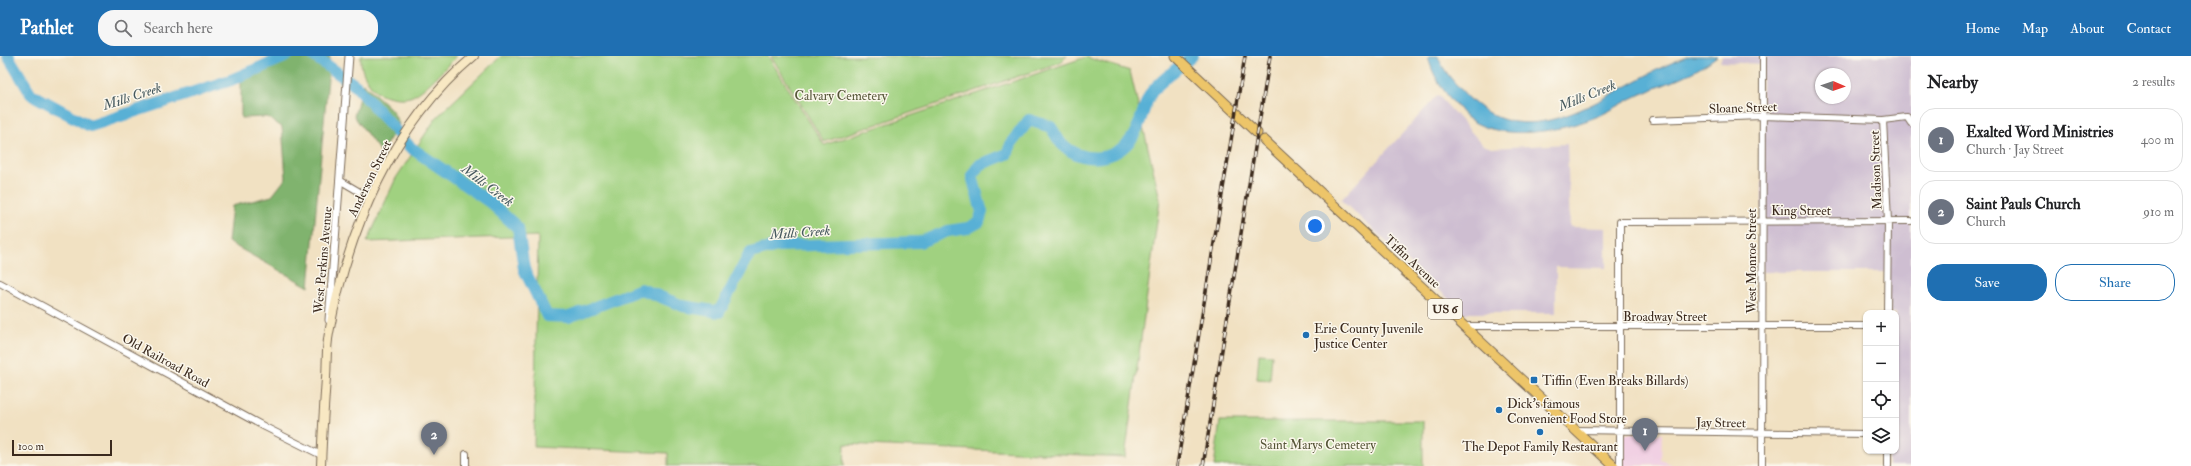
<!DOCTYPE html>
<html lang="en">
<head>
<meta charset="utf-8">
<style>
  body { margin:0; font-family:"IM FELL Double Pica",serif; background:#f6f6f6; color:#202124 }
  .controls { position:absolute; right:12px; bottom:12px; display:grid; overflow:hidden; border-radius:8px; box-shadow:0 1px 3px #0004 }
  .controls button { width:36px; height:36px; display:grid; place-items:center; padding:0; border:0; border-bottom:1px solid #e0e0e0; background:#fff; color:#202124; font:20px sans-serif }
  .compass { position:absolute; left:1815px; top:12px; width:36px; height:36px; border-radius:50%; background:#fff; box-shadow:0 1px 3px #0004; rotate:92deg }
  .scale { position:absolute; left:12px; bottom:10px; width:100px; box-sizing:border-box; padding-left:4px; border:2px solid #3b2a1e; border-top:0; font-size:11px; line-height:14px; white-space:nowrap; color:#3b2a1e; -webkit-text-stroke:3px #fbf7ec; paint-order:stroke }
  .you { position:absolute; left:1315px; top:170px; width:14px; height:14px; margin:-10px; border:3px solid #fff; border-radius:50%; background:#1a73e8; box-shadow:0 0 0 6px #1a73e833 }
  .badge { display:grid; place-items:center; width:26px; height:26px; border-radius:50%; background:#1f6fb2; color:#fff; font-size:13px; font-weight:700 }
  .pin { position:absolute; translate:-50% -33px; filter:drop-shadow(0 1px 2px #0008) }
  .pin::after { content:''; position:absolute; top:21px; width:14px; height:12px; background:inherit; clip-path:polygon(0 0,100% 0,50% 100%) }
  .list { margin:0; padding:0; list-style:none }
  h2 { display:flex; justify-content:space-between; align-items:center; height:52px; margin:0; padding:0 16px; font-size:17px }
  h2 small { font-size:13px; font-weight:400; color:#757577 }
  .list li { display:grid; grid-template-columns:26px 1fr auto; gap:12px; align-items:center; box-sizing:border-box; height:64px; margin:0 8px 8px; padding:0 8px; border:1px solid #e0e0e0; border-radius:16px }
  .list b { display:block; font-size:15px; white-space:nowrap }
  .list p { margin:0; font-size:13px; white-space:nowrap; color:#757577 }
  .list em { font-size:13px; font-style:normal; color:#757577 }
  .actions { display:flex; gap:8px; padding:12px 16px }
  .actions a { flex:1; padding:9px 0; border:1px solid #1f6fb2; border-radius:16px; text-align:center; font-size:14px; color:#1f6fb2 }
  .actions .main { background:#1f6fb2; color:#fff }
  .icon { flex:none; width:22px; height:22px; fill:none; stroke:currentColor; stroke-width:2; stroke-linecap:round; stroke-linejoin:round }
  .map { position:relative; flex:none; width:1911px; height:410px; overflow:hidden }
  header { display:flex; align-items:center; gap:24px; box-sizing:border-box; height:56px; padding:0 20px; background:#1f6fb2; color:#fff }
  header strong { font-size:19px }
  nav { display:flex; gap:22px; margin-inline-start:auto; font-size:14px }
  .search { width:280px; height:36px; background:#f6f6f6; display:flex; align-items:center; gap:10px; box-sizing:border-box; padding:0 14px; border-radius:16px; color:#757577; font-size:15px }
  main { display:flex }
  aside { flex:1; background:#fff }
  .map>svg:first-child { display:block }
</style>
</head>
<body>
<header>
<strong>Pathlet</strong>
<div class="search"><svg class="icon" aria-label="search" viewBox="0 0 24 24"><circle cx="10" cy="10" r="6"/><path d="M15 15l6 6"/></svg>Search here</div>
<nav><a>Home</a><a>Map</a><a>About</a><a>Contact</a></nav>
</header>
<main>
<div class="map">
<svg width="1911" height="410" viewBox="0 0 1911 410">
  <rect width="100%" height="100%" fill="#fbf7ec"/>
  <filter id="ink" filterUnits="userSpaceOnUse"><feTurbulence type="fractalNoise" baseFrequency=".025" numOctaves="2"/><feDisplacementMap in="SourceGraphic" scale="8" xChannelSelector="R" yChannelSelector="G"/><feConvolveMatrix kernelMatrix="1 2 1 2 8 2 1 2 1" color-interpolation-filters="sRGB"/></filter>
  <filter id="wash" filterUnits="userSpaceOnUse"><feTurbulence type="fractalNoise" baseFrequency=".012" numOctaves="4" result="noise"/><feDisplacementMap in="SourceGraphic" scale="16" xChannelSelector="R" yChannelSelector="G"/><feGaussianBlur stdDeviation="0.9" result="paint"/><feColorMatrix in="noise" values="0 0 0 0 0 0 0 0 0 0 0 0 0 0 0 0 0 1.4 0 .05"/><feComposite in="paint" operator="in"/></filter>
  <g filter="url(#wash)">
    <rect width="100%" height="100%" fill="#f1e1c2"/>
    <path fill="#f1d0e3" d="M 1623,378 L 1662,378 L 1661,404 L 1672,409 L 1623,410 Z"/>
    <path fill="#cebed1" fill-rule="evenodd" d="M 1722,0 L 1911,0 L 1911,410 L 1888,410 L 1888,395 L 1896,395 L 1896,257 L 1887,257 L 1887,216 L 1762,216 L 1762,8 L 1720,6 ZM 1821,18 L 1845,18 L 1845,42 L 1821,42 Z
      M 1438,39 L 1483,89 L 1492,92 L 1567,88 L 1570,171 L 1606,172 L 1606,212 L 1556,211 L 1556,257 L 1464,257 L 1341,144 Z"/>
    <path fill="#a0d180" stroke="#6e7e4f" d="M 361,0 L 457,0 C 446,10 424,37 410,41 C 403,43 394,42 388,40 C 382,39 376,36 372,31 C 364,21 360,12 361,0 Z
      M 501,0 L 768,0 L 824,89 L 1086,1 L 1130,15 L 1160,143 L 1125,401 L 845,388 L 844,410 L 668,410 L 668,397 L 534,391 L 538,180 L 367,186 L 396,122 L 436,62 Z
      M 771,0 L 1067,0 L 1061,6 L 824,86 Z
      M 1259,298 L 1272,299 L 1270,324 L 1257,323 Z
      M 1220,365 L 1423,365 L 1423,410 L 1214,410 Z"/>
    <path fill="#80b36e" stroke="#5e6e46" d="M 275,0 L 330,0 L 309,231 L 228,186 L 232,150 L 272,140 L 286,122 L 282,71 L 267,61 L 241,62 L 241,19 Z
      M 363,27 L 392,54 L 399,68 L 381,97 L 354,60 Z"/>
    <path fill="#59b0d5" stroke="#4a6d7a" d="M 1428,0 L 1438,0 C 1444,17 1456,28 1468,41 C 1537,110 1621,21 1690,0 C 1698,0 1709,0 1717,0 C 1696,18 1667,27 1641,38 C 1627,44 1614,53 1601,59 C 1564,75 1504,87 1469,63 C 1463,59 1459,52 1454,47 C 1442,33 1432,19 1428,0 Z"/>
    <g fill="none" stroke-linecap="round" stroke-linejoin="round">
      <path stroke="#59b0d5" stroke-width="12" d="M 8,0 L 31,38 L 90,70 L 231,24 L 287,0
        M 314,0 L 356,30 L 410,91 L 491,147 L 518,172 L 524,213 L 547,260 L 569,261 L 641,233 L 683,250 L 719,256 L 750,197 L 778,190 L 920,186 L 948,175 L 968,172 L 979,166 L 982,156 L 972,120 L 979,109 L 1007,98 L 1012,86 L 1029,64 L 1051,71 C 1055,77 1058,85 1063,89 C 1084,108 1115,105 1132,82 C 1141,69 1143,50 1151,37 C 1157,27 1182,9 1192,0"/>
    </g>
  </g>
  <g filter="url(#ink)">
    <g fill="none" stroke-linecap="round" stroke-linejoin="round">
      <g stroke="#7b6a57" stroke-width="8">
        <path id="minor" d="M 1653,64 L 1762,60 L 1883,64 L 1907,61 L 1911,67
          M 1883,64 L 1888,165 L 1887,257
          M 341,125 L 370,142
          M 0,227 L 265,371 L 321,399
          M 1463,270 L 1866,270
          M 1576,374 L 1866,378
          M 466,410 L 466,398
          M 1620,410 L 1620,166 L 1911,165
          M 1762,410 L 1763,0
          M 1888,410 L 1888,395"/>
      </g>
      <g stroke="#7b6a57" stroke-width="9">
        <path id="tertiary" d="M 329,264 L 349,0"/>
      </g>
      <g stroke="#7b6a57" stroke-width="10">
        <path id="secondary" d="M 321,410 C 322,381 324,351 326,322 C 327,307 326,292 329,277 C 348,174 392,69 474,0"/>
      </g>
      <g stroke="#7b6a57" stroke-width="11">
        <path id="primary" d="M 1175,0 L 1257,77
          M 1264,84 L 1614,410"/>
      </g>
      <use href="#minor" stroke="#fff" stroke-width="6"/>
      <use href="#tertiary" stroke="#fff" stroke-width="7"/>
      <use href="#secondary" stroke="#f8e8c3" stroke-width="8"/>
      <use href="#primary" stroke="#edc569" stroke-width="9"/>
      <g stroke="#3b2a1e" stroke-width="3.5">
        <path id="rail" d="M 1177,410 L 1245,0
          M 1203,410 L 1270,0"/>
      </g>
      <use href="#rail" stroke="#fbf7ec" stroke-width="2" stroke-dasharray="6" stroke-linecap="butt"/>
    </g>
  </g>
  <g fill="#1f6fb2" stroke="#fbf7ec" stroke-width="1.5">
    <circle cx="1306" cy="279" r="4"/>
    <rect x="1530" y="320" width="8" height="8" rx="2"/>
    <circle cx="1499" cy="354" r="4"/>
    <circle cx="1540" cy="376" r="4"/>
  </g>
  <g text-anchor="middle" stroke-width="3" stroke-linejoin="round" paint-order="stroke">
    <rect fill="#fbf7ec" stroke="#75685c" stroke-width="1" x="1428" y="243" width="34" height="20" rx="3"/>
    <g font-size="12" font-weight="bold" fill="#3b2a1e">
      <text x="1445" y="257">US 6</text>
    </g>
    <g font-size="13" fill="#545436" stroke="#fbf7ec">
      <text x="841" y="44">Calvary Cemetery</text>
      <text x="1318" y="393">Saint Marys Cemetery</text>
    </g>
    <g font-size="13" fill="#3b2a1e" stroke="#fbf7ec">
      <text transform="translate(1743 51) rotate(-2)" y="5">Sloane Street</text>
      <text transform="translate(1875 114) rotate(-92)" y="5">Madison Street</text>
      <text transform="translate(369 122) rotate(-64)" y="5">Anderson Street</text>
      <text x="1801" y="159">King Street</text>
      <text transform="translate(322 204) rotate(-85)" y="5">West Perkins Avenue</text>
      <text transform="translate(1413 205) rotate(43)" y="5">Tiffin Avenue</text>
      <text transform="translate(1751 205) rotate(-90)" y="5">West Monroe Street</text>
      <text x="1665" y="265">Broadway Street</text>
      <text transform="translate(166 304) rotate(29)" y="5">Old Railroad Road</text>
      <text transform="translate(1721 366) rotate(1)" y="5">Jay Street</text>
    </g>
    <g font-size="13" fill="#3b2a1e" stroke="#fbf7ec" text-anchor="start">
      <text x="1314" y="277">Erie County Juvenile<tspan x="1314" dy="15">Justice Center</tspan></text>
      <text x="1542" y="329">Tiffin (Even Breaks Billards)</text>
      <text x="1507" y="352">Dick's famous<tspan x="1507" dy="15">Convenient Food Store</tspan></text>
      <text x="1540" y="395" text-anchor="middle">The Depot Family Restaurant</text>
    </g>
    <g font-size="14" font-style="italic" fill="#46595e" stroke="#fbf7ec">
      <text transform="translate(1587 39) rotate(-22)" y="5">Mills Creek</text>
      <text transform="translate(132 40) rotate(-18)" y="5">Mills Creek</text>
      <text transform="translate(488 129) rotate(37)" y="5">Mills Creek</text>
      <text transform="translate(800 176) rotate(-4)" y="5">Mills Creek</text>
    </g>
  </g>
</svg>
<div class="controls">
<button>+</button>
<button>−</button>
<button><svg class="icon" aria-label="locate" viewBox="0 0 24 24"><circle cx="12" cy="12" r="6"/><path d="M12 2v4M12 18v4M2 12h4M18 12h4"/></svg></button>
<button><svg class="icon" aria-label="layers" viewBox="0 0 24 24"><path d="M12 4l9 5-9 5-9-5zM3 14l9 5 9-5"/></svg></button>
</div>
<svg class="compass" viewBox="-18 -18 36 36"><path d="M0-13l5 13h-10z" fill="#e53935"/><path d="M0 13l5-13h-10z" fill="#757577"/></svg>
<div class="scale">100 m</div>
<div class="you"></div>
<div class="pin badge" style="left:1645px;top:395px;background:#6b7280">1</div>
<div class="pin badge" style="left:434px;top:399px;background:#6b7280">2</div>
</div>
<aside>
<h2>Nearby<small>2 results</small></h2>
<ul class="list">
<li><span class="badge" style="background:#6b7280">1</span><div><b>Exalted Word Ministries</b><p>Church · Jay Street</p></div><em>400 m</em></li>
<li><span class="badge" style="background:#6b7280">2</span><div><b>Saint Pauls Church</b><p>Church</p></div><em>910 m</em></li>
</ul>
<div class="actions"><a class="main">Save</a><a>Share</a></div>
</aside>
</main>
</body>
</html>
